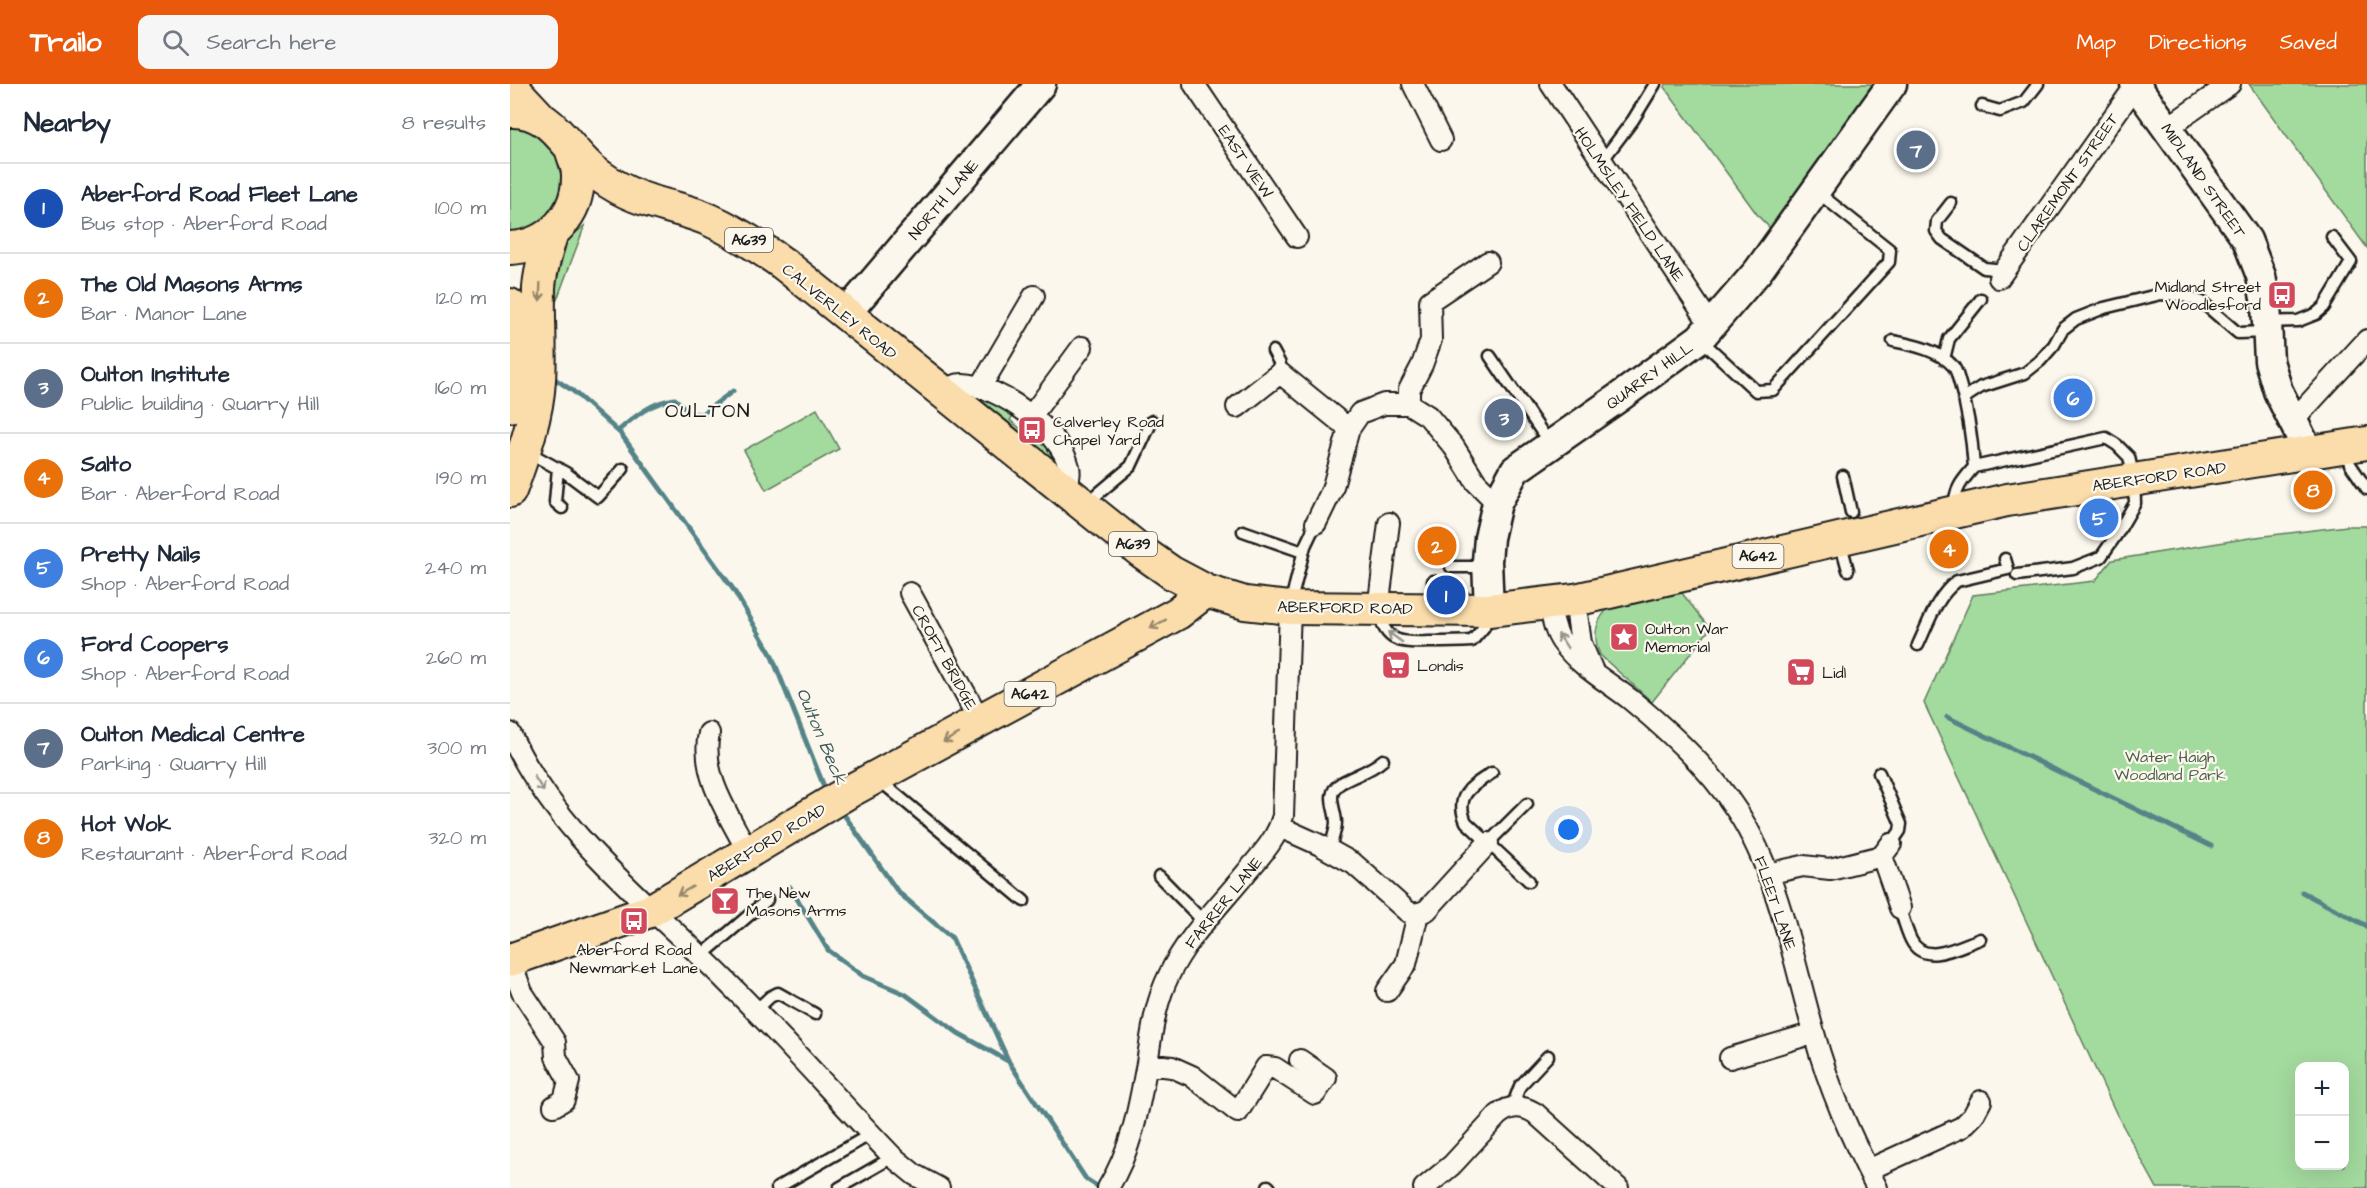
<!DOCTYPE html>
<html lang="en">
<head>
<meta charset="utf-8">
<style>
  body { margin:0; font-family:"Architects Daughter",sans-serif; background:#f6f6f7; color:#1f2937 }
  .controls { position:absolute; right:18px; bottom:18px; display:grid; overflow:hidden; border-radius:12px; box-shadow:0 6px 24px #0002 }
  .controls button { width:54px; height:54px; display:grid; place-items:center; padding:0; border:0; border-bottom:2px solid #e0e1e3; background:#fff; color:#1f2937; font:30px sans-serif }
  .you { position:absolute; left:1059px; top:746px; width:21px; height:21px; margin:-15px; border:4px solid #fff; border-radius:50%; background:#1a73e8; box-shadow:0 0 0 9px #1a73e833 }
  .badge { display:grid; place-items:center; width:39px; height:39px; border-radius:50%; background:#ea580c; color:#fff; font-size:20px; font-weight:700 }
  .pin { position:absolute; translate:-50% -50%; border:3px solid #fff; box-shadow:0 2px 6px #0006 }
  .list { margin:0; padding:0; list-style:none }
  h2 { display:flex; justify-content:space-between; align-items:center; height:78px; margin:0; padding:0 24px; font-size:26px }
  h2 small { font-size:20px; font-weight:400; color:#747a83 }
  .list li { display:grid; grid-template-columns:39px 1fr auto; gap:18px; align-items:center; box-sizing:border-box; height:90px; padding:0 24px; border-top:2px solid #e0e1e3 }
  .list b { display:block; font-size:22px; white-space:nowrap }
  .list p { margin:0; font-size:20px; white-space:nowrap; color:#747a83 }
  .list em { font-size:20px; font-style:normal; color:#747a83 }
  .icon { flex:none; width:33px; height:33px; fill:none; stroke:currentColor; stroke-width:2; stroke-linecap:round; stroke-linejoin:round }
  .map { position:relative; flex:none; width:1857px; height:1104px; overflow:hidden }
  header { display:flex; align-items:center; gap:36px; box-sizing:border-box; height:84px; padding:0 30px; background:#ea580c; color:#fff }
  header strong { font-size:28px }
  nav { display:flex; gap:33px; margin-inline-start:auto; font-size:21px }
  .search { width:420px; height:54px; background:#f6f6f7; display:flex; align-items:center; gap:15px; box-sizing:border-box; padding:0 21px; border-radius:12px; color:#747a83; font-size:22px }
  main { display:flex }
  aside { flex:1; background:#fff }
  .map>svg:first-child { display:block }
</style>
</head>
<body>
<header>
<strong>Trailo</strong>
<div class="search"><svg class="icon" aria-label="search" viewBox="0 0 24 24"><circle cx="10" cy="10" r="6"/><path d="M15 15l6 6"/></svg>Search here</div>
<nav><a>Map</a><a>Directions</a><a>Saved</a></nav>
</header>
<main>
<aside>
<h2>Nearby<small>8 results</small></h2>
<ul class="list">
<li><span class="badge" style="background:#1a4fb4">1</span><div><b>Aberford Road Fleet Lane</b><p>Bus stop · Aberford Road</p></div><em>100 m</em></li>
<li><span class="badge" style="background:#e8710a">2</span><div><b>The Old Masons Arms</b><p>Bar · Manor Lane</p></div><em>120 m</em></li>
<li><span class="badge" style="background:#5c6f8a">3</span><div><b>Oulton Institute</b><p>Public building · Quarry Hill</p></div><em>160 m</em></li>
<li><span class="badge" style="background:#e8710a">4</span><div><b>Salto</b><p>Bar · Aberford Road</p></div><em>190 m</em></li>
<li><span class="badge" style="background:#3f7fe0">5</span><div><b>Pretty Nails</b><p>Shop · Aberford Road</p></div><em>240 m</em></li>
<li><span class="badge" style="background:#3f7fe0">6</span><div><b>Ford Coopers</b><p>Shop · Aberford Road</p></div><em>260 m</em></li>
<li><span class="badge" style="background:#5c6f8a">7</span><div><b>Oulton Medical Centre</b><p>Parking · Quarry Hill</p></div><em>300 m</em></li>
<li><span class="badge" style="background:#e8710a">8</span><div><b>Hot Wok</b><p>Restaurant · Aberford Road</p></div><em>320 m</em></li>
</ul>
</aside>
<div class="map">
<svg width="1857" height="1104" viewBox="0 0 1857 1104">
  <rect width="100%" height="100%" fill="#fbf7ec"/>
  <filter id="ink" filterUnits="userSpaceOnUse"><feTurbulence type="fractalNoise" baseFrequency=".0167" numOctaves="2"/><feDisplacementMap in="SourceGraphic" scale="12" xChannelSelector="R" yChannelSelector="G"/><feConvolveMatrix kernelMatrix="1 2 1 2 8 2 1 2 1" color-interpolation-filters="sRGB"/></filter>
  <g filter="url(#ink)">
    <path fill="#a3da9e" stroke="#607b5d" stroke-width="1.5" fill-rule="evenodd" d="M 1156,0 L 1367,0 L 1260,144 L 1249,133 L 1154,3 Z
      M 1739,0 L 1857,0 L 1857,164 Z
      M 0,41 C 29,45 60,70 55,103 C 53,113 47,125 43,134 L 0,156 Z
      M 75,141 L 43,226 C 41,219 38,209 38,202 C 41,177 56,156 75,141 Z
      M 456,305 L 505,329 L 500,336 L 516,349 L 522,342 L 531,351 L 553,386 L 454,306 Z
      M 307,325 L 329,365 L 256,406 L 234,366 Z
      M 1837,442 L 1857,442 L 1857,1104 L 1647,1104 L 1607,1031 L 1414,619 L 1463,511 L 1585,497 L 1602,476 L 1746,453 ZM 1790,982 L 1834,982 L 1834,1082 L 1790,1082 Z
      M 1168,504 L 1200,545 L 1142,618 L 1090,571 C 1082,551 1085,535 1102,521 Z"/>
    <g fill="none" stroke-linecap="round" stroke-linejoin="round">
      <path stroke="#548488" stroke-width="5" d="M 39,291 L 63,307 L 111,350 L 223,505 L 261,570 L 313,700 L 318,708
        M 108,347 C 125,332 142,318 165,315 L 180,329 L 192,330 L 223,307
        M 1437,633 L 1701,762
        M 330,725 L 388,808 L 442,854 L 499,978 L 576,1095 L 590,1104
        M 280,803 L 318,866 L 353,892 L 395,910 L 448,949 L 498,977
        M 1792,808 L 1857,842"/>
      <g stroke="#1c1c1c" stroke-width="15">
        <path id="lane" d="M 1472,22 L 1490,27 L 1514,18 L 1528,0
          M 1092,77 L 1123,36 L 1145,0
          M 1441,119 L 1427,137 L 1426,147 L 1432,155 L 1474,184 L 1495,186
          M 1757,238 L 1788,237 L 1806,230 L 1814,223 L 1841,178 L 1822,153
          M 1191,256 L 1246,307 L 1263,306 L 1379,178 L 1380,166 L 1306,107
          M 1383,257 C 1403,261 1429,266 1443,282 C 1447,286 1448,294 1450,300 C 1458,327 1462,354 1464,383 C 1450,399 1446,404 1443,425
          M 763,267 L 770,280 L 770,289
          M 980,272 L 1040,360
          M 1434,275 L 1439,255 L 1471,215
          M 1454,314 L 1471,303 L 1515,289 L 1530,277 L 1544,261 L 1553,245 L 1566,235 L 1594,224 L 1651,210 L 1670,211 L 1692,218 L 1728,249 L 1756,248
          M 1836,366 L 1840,380 L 1857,405
          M 18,368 L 56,389 L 88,413 L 113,385
          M 1464,383 L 1596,354 L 1607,361 L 1619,373 L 1624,395 L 1625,419 L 1607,450 L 1591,473 L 1563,484 L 1507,491
          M 48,384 L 45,418 L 52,424
          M 1333,392 L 1341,428
          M 577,419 L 621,382 L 642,337
          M 733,447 L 793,468
          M 1330,457 L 1338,486
          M 941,483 L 977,483
          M 923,497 L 924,524
          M 780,521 L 795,462 L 806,439
          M 869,528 C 875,559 891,559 919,558 C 933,558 947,558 962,557 L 974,543 L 978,529
          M 1408,561 C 1419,538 1426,513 1447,497 L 1498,485 L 1495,475
          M 982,689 C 962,702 944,711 956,738 L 1019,797
          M 1369,689 L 1391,740 L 1390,747 L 1381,760
          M 369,696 L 514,817
          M 978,759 L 1017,720
          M 819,766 C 822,757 826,747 826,738 C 825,723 815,709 831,699 C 845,691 861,687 873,676
          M 649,792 L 695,839
          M 1390,824 C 1393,834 1396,846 1401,856 C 1414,883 1450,862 1470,855
          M 190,873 L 257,816
          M 245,927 L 260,913 L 268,909 L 305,930
          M 1002,1023 L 1010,1002 L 1038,972
          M 758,1102 L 760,1104
          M 267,1104 L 361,1050
          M 329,1104 L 383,1073"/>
      </g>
      <g stroke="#1c1c1c" stroke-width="24">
        <path id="street" d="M 684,0 L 787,153
          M 903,0 L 931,56
          M 1041,0 L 1200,240
          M 1657,44 L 1720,0
          M 1489,194 L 1626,1
          M 470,304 L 524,212
          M 431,308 C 439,304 444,300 453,300 C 489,301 551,347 559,383 C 561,391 558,398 555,406
          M 899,320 L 899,306 L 912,281 L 921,256 L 920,217 L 978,178
          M 727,323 L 770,289 L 839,345
          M 522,331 L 572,263
          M 1782,338 L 1857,256
          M 806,439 L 822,406 L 839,345 L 850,329 L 874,320 L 899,320 L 918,332 L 944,363 L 966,398 L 987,419
          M 400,509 L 471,638
          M 1065,516 L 1071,559 L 1082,585
          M 1039,519 C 1042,532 1044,547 1052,558 C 1069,582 1098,598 1121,616 C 1159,647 1200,685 1227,727 C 1269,792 1283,876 1304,949 C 1319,1005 1341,1053 1367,1104
          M 868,525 L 879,439
          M 0,649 C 46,751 140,820 217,898 C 274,954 327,1015 383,1073 L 405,1091 L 429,1104
          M 199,649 C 190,692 220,732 239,770
          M 770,743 L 810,761 L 844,780 L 898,828 L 908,830 L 917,826 L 978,759
          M 1372,772 L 1390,824
          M 1257,790 L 1293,782 L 1320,785 L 1372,772 L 1381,760
          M 0,876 L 12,908 L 45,958 L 46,973 L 59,997 L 54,1016 L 44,1022
          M 877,907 L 896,880 L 908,830
          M 1220,974 L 1304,949
          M 637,980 L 662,983 L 682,992 L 728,1028 L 756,983 L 765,984 L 805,1010 L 816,994 L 790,976
          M 1358,1086 L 1452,1043 L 1463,1032 L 1471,1017
          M 598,1104 C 622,1065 629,1023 637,979 C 642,948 645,919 659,891 C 677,853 710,821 736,789 C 751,771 767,755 773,732 L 780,524
          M 914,1104 L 942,1081 L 988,1031 C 1000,1021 1012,1021 1025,1029 L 1108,1104"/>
      </g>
      <g stroke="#1c1c1c" stroke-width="33">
        <path id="secondary" d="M 1625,0 L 1737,156 L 1751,192 L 1756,220 L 1759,277 L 1768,307 L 1799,369
          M 335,231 L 531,0
          M 979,526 L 977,477 L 979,454 L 987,419 L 1005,386 L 1108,314 L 1190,254 L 1248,187 L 1382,0"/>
      </g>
      <g stroke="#1c1c1c" stroke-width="36">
        <path id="primary" d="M 0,1 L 29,32
          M 0,27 C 45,25 57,70 90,92 C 101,100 113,107 126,112 C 150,122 176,125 200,136 C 227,148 251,164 275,181 L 632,468 L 662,489 L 696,507 L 735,519 L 780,524 L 979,526 L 1065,516 L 1497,416 L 1857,359
          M 0,164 C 40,162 69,130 68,91 C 68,82 63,72 61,64
          M 0,221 C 14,254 5,287 0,322
          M 0,407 C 13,371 27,334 29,296 C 31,265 28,235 29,204 C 30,186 36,168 41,151
          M 0,876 L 140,827 L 340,707 L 668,529 L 696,507"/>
      </g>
      <use href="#lane" stroke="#fbf7ec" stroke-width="10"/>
      <use href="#street" stroke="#fbf7ec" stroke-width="20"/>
      <use href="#secondary" stroke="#fbf7ec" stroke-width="28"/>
      <use href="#primary" stroke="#fbddab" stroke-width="32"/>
    </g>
    <defs><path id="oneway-shaft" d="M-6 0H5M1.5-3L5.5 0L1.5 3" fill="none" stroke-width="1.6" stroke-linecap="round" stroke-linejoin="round" transform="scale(1.5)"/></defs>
    <g stroke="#97866b">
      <use href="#oneway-shaft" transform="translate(30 208) rotate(92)"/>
      <use href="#oneway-shaft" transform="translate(648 540) rotate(151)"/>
      <use href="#oneway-shaft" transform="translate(441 654) rotate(152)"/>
      <use href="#oneway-shaft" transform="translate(175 807) rotate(150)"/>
    </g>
    <g stroke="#97948e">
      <use href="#oneway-shaft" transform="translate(885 553) rotate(-144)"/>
      <use href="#oneway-shaft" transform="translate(1053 557) rotate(-123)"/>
      <use href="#oneway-shaft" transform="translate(29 700) rotate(58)"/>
    </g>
  </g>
  <defs>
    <g id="bus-square" transform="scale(1.5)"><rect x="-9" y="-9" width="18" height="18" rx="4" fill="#d1495b" stroke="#fbf7ec"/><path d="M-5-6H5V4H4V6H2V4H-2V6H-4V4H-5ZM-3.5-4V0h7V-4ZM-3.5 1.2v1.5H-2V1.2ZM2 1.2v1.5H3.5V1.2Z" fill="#fff"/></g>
    <g id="sight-square" transform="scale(1.5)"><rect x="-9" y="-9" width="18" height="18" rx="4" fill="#d1495b" stroke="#fbf7ec"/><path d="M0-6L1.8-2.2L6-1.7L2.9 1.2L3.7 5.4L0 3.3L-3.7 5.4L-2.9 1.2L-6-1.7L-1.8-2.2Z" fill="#fff"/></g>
    <g id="supermarket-square" transform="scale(1.5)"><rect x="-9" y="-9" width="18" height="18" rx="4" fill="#d1495b" stroke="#fbf7ec"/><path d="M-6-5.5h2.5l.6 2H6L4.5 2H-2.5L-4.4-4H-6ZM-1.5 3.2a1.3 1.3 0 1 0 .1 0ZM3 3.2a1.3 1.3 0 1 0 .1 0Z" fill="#fff"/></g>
    <g id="bar-square" transform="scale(1.5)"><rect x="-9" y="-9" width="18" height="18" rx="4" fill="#d1495b" stroke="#fbf7ec"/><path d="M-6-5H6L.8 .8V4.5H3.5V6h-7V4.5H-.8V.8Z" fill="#fff"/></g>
  </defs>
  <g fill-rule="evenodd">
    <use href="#bus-square" x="1772" y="211"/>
    <use href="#bus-square" x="522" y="346"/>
    <use href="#sight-square" x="1114" y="553"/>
    <use href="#supermarket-square" x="886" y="581"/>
    <use href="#supermarket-square" x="1291" y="588"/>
    <use href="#bar-square" x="215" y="817"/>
    <use href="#bus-square" x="124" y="837"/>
  </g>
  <g text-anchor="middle" stroke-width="4.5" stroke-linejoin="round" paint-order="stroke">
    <g fill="#fbf7ec" stroke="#5f5e5a" stroke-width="1.5">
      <rect x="215" y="144" width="48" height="24" rx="4.5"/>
      <rect x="599" y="448" width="48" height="24" rx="4.5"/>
      <rect x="1222.5" y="460" width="51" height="24" rx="4.5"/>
      <rect x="494.5" y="598" width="51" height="24" rx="4.5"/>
    </g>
    <g font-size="15" font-weight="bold" fill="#1c1c1c">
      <text x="239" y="161">A639</text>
      <text x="623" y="465">A639</text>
      <text x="1248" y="477">A642</text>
      <text x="520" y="615">A642</text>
    </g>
    <g font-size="16" fill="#1c1c1c" stroke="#fbf7ec">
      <text transform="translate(736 77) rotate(56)" y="6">EAST VIEW</text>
      <text transform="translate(1694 96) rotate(55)" y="6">MIDLAND STREET</text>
      <text transform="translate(1557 98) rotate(-55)" y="6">CLAREMONT STREET</text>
      <text transform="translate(433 115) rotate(-50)" y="6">NORTH LANE</text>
      <text transform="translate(1120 120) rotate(56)" y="6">HOLMSLEY FIELD LANE</text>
      <text transform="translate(330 227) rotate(39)" y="6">CALVERLEY ROAD</text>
      <text transform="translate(1139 291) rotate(-36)" y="6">QUARRY HILL</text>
      <text transform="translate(1649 392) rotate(-8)" y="6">ABERFORD ROAD</text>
      <text transform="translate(835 523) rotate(1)" y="6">ABERFORD ROAD</text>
      <text transform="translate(435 573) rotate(61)" y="6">CROFT BRIDGE</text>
      <text transform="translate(256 758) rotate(-31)" y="6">ABERFORD ROAD</text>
      <text transform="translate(713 818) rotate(-51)" y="6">FARRER LANE</text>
      <text transform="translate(1266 819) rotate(71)" y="6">FLEET LANE</text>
    </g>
    <g font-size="16" fill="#1c1c1c" stroke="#fbf7ec" text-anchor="start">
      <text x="1751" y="208" text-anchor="end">Midland Street<tspan x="1751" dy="18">Woodlesford</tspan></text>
      <text x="543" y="343">Calverley Road<tspan x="543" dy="18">Chapel Yard</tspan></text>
      <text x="1135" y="550">Oulton War<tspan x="1135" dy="18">Memorial</tspan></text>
      <text x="907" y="587">Londis</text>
      <text x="1312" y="594">Lidl</text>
      <text x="236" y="814">The New<tspan x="236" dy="18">Masons Arms</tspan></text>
      <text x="124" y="871" text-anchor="middle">Aberford Road<tspan x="124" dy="18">Newmarket Lane</tspan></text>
    </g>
    <g font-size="16" fill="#4b5e4a" stroke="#fbf7ec">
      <text x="1660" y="678">Water Haigh<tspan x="1660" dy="18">Woodland Park</tspan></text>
    </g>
    <g font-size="18" font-style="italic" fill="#3d595b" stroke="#fbf7ec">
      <text transform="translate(312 652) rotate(67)" y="6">Oulton Beck</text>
    </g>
    <g font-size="20" letter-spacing="1.5" fill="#1c1c1c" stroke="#fbf7ec">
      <text x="198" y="333">OULTON</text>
    </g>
  </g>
</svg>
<div class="controls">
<button>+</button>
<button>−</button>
</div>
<div class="you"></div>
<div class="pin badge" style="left:936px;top:511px;background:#1a4fb4">1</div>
<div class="pin badge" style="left:927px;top:462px;background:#e8710a">2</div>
<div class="pin badge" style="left:994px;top:334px;background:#5c6f8a">3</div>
<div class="pin badge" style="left:1439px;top:465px;background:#e8710a">4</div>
<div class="pin badge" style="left:1589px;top:434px;background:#3f7fe0">5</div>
<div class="pin badge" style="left:1563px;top:314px;background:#3f7fe0">6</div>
<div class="pin badge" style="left:1406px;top:66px;background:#5c6f8a">7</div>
<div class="pin badge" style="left:1803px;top:406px;background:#e8710a">8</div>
</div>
</main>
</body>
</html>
